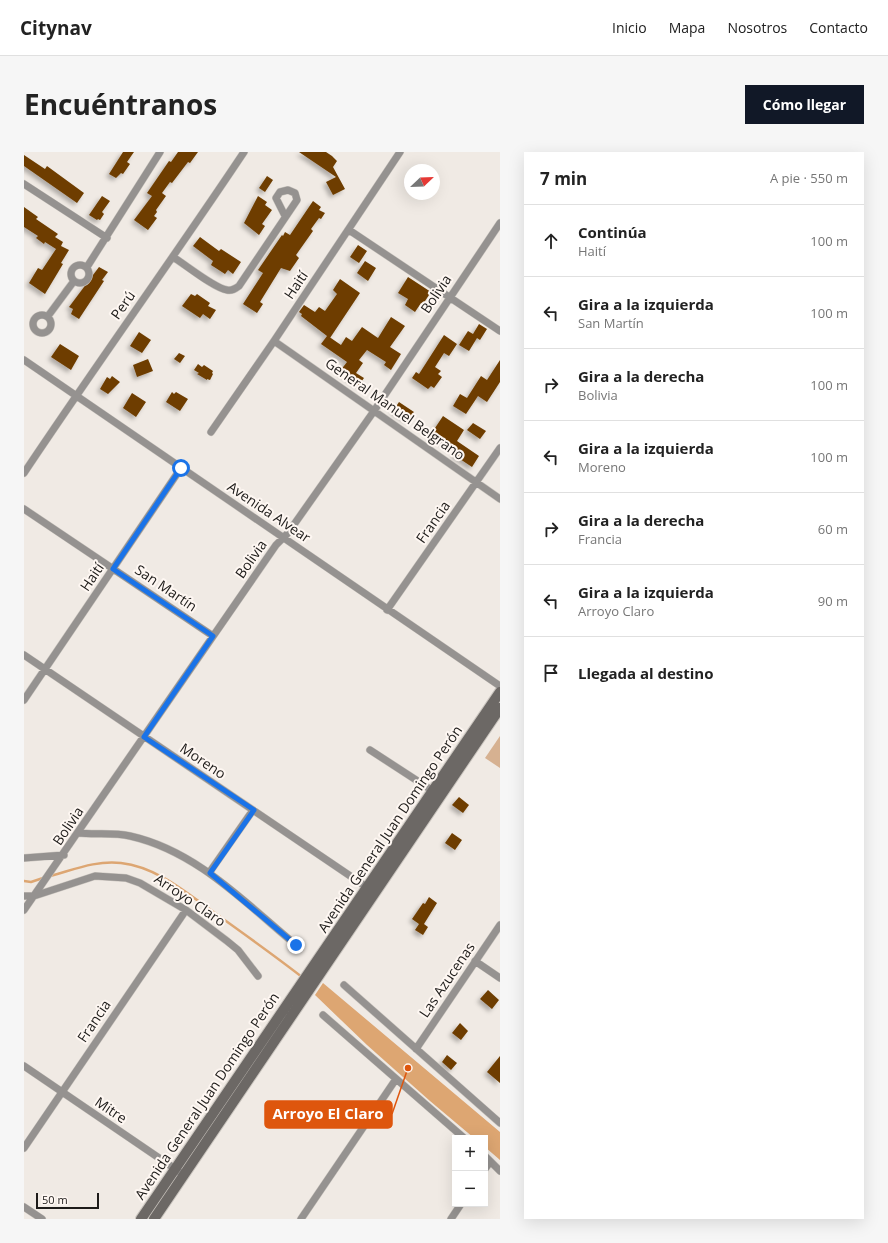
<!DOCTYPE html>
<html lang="es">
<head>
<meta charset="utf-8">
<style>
  body { margin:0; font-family:"Open Sans",sans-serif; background:#f6f6f6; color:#222 }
  .controls { position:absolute; right:12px; bottom:12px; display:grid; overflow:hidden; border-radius:0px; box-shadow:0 4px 16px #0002 }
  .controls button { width:36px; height:36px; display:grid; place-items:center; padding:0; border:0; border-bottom:1px solid #e0e0e0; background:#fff; color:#222; font:20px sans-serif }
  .compass { position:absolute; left:380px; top:12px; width:36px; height:36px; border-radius:50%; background:#fff; box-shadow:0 4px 16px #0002; rotate:67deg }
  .scale { position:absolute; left:12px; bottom:10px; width:63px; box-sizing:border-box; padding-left:4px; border:2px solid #1d1b19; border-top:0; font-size:11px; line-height:14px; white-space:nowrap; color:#1d1b19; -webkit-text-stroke:3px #fef7f2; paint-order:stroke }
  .stop { position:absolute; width:12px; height:12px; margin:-9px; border:3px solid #1a73e8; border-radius:50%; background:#fff }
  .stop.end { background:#1a73e8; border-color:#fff; box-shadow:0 1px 4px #0008 }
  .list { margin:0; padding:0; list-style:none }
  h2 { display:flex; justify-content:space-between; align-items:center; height:52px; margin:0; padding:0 16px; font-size:17px }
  h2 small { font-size:13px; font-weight:400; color:#767676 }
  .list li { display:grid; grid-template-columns:26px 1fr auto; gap:12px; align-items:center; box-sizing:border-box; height:72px; padding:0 16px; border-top:1px solid #e0e0e0 }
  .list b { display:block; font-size:15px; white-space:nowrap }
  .list p { margin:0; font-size:13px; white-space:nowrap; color:#767676 }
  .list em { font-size:13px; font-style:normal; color:#767676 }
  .icon { flex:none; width:22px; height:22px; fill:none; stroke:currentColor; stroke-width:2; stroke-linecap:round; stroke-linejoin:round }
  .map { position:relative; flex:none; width:476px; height:1067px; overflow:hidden; border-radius:0px }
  header { display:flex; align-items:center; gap:24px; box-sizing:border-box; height:56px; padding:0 20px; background:#fff; border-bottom:1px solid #e0e0e0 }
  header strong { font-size:19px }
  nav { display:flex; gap:22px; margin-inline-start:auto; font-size:14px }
  .intro { display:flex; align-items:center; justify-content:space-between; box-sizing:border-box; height:96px; padding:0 24px }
  h1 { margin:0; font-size:28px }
  .button { padding:10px 18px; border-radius:0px; background:#111827; color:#fff; font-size:14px; font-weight:700 }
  main { display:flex; gap:24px; padding:0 24px }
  aside { flex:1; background:#fff; border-radius:0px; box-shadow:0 4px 16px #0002 }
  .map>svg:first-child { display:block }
</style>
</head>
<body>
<header>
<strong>Citynav</strong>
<nav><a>Inicio</a><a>Mapa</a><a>Nosotros</a><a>Contacto</a></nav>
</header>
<div class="intro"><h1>Encuéntranos</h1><a class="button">Cómo llegar</a></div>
<main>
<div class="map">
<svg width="476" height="1067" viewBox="0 0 476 1067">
  <defs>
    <filter id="shadow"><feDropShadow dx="-3" dy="3" stdDeviation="2" flood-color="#0004"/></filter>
  </defs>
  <rect width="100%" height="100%" fill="#f0eae4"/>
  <path fill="#d6b191" d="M 476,584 L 476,616 L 461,606 Z"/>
  <path fill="#dda672" d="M 299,831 L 476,980 L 476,1008 L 461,995 L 461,986 L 450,986 L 406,949 L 343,893 L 291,843 Z"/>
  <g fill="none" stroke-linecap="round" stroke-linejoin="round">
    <path stroke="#dda672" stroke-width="2.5" d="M 26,724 C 49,718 72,708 97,711 C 134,715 165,743 195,764 C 223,784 251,804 278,825
      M 0,729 L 7,730 L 19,726"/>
  </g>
  <path fill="#6e3e00" filter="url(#shadow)" d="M 99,0 L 110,0 L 103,10 L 106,12 L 99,22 L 97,21 L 92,26 L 85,22 Z
    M 154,0 L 174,0 L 166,11 L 164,10 L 148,31 L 146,30 L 138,41 L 142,44 L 132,58 L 133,60 L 130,64 L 133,66 L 124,78 L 110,68 L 128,44 L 123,41 L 145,9 L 147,10 Z
    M 275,0 L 302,0 L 308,4 L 313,9 L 309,15 L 321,37 L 309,43 L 302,30 L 312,25 Z
    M 0,3 L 21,17 L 23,14 L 60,41 L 53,51 L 0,14 Z
    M 243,24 L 249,28 L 241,40 L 235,36 Z
    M 78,44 L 86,49 L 78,60 L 80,62 L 76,68 L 74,67 L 73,68 L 65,63 Z
    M 234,44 L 243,50 L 241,53 L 248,58 L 238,72 L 241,74 L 235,83 L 220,71 Z
    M 289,49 L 297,55 L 295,58 L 301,61 L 297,67 L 295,66 L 287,77 L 289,79 L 272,103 L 275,106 L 266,119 L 257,116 L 236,150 L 239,152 L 233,161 L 219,152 L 239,121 L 234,118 L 258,83 L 259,84 L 261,80 L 266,83 Z
    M 0,55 L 14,65 L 12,67 L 34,82 L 31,85 L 39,90 L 37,94 L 45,98 L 37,111 L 39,112 L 21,142 L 5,131 L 14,116 L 18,118 L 32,97 L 21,90 L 20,92 L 12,86 L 14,84 L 0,75 Z
    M 176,85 L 195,99 L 197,97 L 217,110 L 209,122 L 204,118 L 201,122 L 187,113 L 189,109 L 169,94 Z
    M 334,93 L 343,99 L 335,111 L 326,105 Z
    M 341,109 L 352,116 L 344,129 L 333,121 Z
    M 75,115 L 84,120 L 78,128 L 80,129 L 55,167 L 47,162 L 49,157 L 45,155 Z
    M 384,125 L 407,140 L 399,152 L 397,151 L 391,160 L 381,153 L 384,147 L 374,141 Z
    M 316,127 L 336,141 L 306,186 L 304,184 L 317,193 L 322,185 L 328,189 L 338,175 L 354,186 L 367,165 L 381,174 L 366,195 L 377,202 L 367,218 L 360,213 L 362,210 L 343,198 L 335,208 L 339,211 L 332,221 L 340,226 L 335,233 L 316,219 L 323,210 L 297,192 L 303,184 L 277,164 L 278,162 L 275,160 L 280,153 L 291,160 L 295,155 L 301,159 L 313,142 L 309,138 Z
    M 167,142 L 171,144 L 173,142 L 186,151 L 184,154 L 192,158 L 186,167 L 179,162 L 176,166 L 158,154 Z
    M 455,172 L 463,177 L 456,188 L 453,186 L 445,199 L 435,193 L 444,179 L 449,182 Z
    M 115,180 L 127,188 L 118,201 L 106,194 Z
    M 420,183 L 433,192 L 425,204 L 420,201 L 411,215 L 417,219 L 414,222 L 418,225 L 410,236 L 407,234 L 404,237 L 388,226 L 392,220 L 395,222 Z
    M 36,192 L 55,204 L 47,218 L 27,205 Z
    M 155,201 L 161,204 L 156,211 L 150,207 Z
    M 124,207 L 129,219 L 113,225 L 109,213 Z
    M 476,208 L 476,230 L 463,250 L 454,244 L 442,262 L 429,254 L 436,242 L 443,246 L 457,224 L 463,228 Z
    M 174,212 L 178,215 L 180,213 L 189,219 L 188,221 L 189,222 L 186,228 L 183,227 L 183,228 L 173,222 L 175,221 L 170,218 Z
    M 88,224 L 96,230 L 84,242 L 76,237 L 83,225 L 86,227 Z
    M 148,240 L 150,242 L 152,240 L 164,247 L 156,259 L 142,250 Z
    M 108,241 L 122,250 L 112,265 L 99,256 Z
    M 375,250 L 390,260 L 384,268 L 369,259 Z
    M 419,264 L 440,278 L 433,289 L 455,304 L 448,315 L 430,303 L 432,299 L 407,282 Z
    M 449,271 L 462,279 L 456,287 L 443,278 Z
    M 435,645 L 445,653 L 439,661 L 428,653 Z
    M 428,681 L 438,688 L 431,698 L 421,691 Z
    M 405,745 L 413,751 L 400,772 L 404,775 L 399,783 L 391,778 L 395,772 L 388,767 L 399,751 L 401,752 Z
    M 464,838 L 475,848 L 468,857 L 456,847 Z
    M 436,871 L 444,879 L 437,888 L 428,881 Z
    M 423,903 L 433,911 L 427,918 L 418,910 Z
    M 476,904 L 476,931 L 463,920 Z"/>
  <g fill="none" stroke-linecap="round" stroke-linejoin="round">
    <g stroke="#cac5bf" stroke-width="8">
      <path id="street" d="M 0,32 L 83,86
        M 325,78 L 476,179
        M 149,105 C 162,113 190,136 203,138 C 208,139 211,137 215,134 L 273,48 L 271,41 L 264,38 L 256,40 L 252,46 L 261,64
        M47 122a9 9 0 1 1 18 0a9 9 0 1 1-18 0Z
        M 63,115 L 136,0
        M9 172a9 9 0 1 1 18 0a9 9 0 1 1-18 0Z
        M 24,164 L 50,129
        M 250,189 L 476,347
        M 0,208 L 476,534
        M 187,280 L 250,189 L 376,0
        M 0,321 C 72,213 148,108 220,0
        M 0,357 L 189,484
        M 363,458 L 476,296
        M 0,503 L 344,736
        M 0,548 L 157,316
        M 346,598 L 409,639
        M 54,681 C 71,683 89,680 106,684 C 173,699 221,751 272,793
        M 0,706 L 40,703
        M 185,721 L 229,658
        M 0,744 L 10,744 L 71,724 L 102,726 L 116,731 L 162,758 L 203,789 L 214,798 L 234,824
        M 0,758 L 252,393 L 264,381 L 350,259 L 476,71
        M 451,809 L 476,826
        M 320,833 L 476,971
        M 299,863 L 440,986
        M 392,897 L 476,773
        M 0,914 L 160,1023
        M 0,996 L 162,758
        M 461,1004 L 476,1019
        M 461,1017 L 466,1010
        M 0,1055 L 18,1067
        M 277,1067 L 372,927
        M 427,1067 L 437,1052"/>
    </g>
    <g stroke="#cac5bf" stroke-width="12">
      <path id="secondary" d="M 117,1067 L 476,540
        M 130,1067 L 476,556"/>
    </g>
    <use href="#street" stroke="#959290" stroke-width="7"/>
    <use href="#secondary" stroke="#6c6865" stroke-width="10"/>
  </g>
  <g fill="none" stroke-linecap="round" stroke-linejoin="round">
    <path stroke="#1a73e8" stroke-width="5" d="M 157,316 L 89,417 L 189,484 L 120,585 L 230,658 L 186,721 L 272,793"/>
  </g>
  <g text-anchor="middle" stroke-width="4" stroke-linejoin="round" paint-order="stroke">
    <g font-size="14" fill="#1d1b19" stroke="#fef7f2">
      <text transform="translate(272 133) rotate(-56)" y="5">Haití</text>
      <text transform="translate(412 142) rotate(-56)" y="5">Bolivia</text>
      <text transform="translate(99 153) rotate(-55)" y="5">Perú</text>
      <text transform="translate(371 257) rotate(35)" y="5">General Manuel Belgrano</text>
      <text transform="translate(245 360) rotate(34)" y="5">Avenida Alvear</text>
      <text transform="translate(409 370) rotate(-55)" y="5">Francia</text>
      <text transform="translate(227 407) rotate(-55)" y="5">Bolivia</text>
      <text transform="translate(68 425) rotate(-56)" y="5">Haití</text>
      <text transform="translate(142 436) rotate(34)" y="5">San Martín</text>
      <text transform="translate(179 609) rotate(34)" y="5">Moreno</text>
      <text transform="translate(44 674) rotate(-56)" y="5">Bolivia</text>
      <text transform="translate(366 677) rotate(-56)" y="5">Avenida General Juan Domingo Perón</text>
      <text transform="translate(166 748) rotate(34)" y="5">Arroyo Claro</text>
      <text transform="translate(423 828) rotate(-56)" y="5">Las Azucenas</text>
      <text transform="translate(70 869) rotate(-56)" y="5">Francia</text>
      <text transform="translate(183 944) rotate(-56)" y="5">Avenida General Juan Domingo Perón</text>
      <text transform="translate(87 958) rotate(34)" y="5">Mitre</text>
    </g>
  </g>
  <path fill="none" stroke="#de560d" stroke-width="1.5" d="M384 916L368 962"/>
  <circle fill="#de560d" stroke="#fef7f2" stroke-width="1.5" cx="384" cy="916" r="4"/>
  <rect fill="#de560d" stroke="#de560d" stroke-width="1.5" x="241" y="949" width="127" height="27" rx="4"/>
  <g font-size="15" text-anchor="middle" font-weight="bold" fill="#fff">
    <text x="304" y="967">Arroyo El Claro</text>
  </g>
</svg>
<div class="controls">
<button>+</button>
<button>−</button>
</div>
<svg class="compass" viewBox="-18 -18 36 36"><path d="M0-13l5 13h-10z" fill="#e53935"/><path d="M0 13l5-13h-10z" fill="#767676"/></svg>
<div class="scale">50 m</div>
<div class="stop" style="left:157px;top:316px"></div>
<div class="stop end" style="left:272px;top:793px"></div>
</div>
<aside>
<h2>7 min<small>A pie · 550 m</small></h2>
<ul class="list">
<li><svg class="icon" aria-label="ahead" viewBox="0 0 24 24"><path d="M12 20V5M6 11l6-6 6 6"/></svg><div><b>Continúa</b><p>Haití</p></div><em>100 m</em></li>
<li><svg class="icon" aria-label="left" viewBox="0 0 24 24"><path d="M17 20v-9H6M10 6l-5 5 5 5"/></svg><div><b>Gira a la izquierda</b><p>San Martín</p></div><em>100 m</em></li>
<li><svg class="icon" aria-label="right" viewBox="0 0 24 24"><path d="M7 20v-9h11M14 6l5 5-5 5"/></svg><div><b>Gira a la derecha</b><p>Bolivia</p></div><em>100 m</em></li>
<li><svg class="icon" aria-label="left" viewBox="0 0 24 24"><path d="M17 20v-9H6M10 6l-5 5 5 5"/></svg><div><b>Gira a la izquierda</b><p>Moreno</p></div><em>100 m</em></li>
<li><svg class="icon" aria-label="right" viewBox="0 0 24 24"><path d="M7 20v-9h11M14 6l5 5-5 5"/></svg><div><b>Gira a la derecha</b><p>Francia</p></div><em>60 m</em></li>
<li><svg class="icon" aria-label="left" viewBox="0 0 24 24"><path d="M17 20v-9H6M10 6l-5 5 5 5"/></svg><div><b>Gira a la izquierda</b><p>Arroyo Claro</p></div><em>90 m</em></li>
<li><svg class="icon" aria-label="arrive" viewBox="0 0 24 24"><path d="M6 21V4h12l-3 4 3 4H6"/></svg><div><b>Llegada al destino</b></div></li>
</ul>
</aside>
</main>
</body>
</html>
